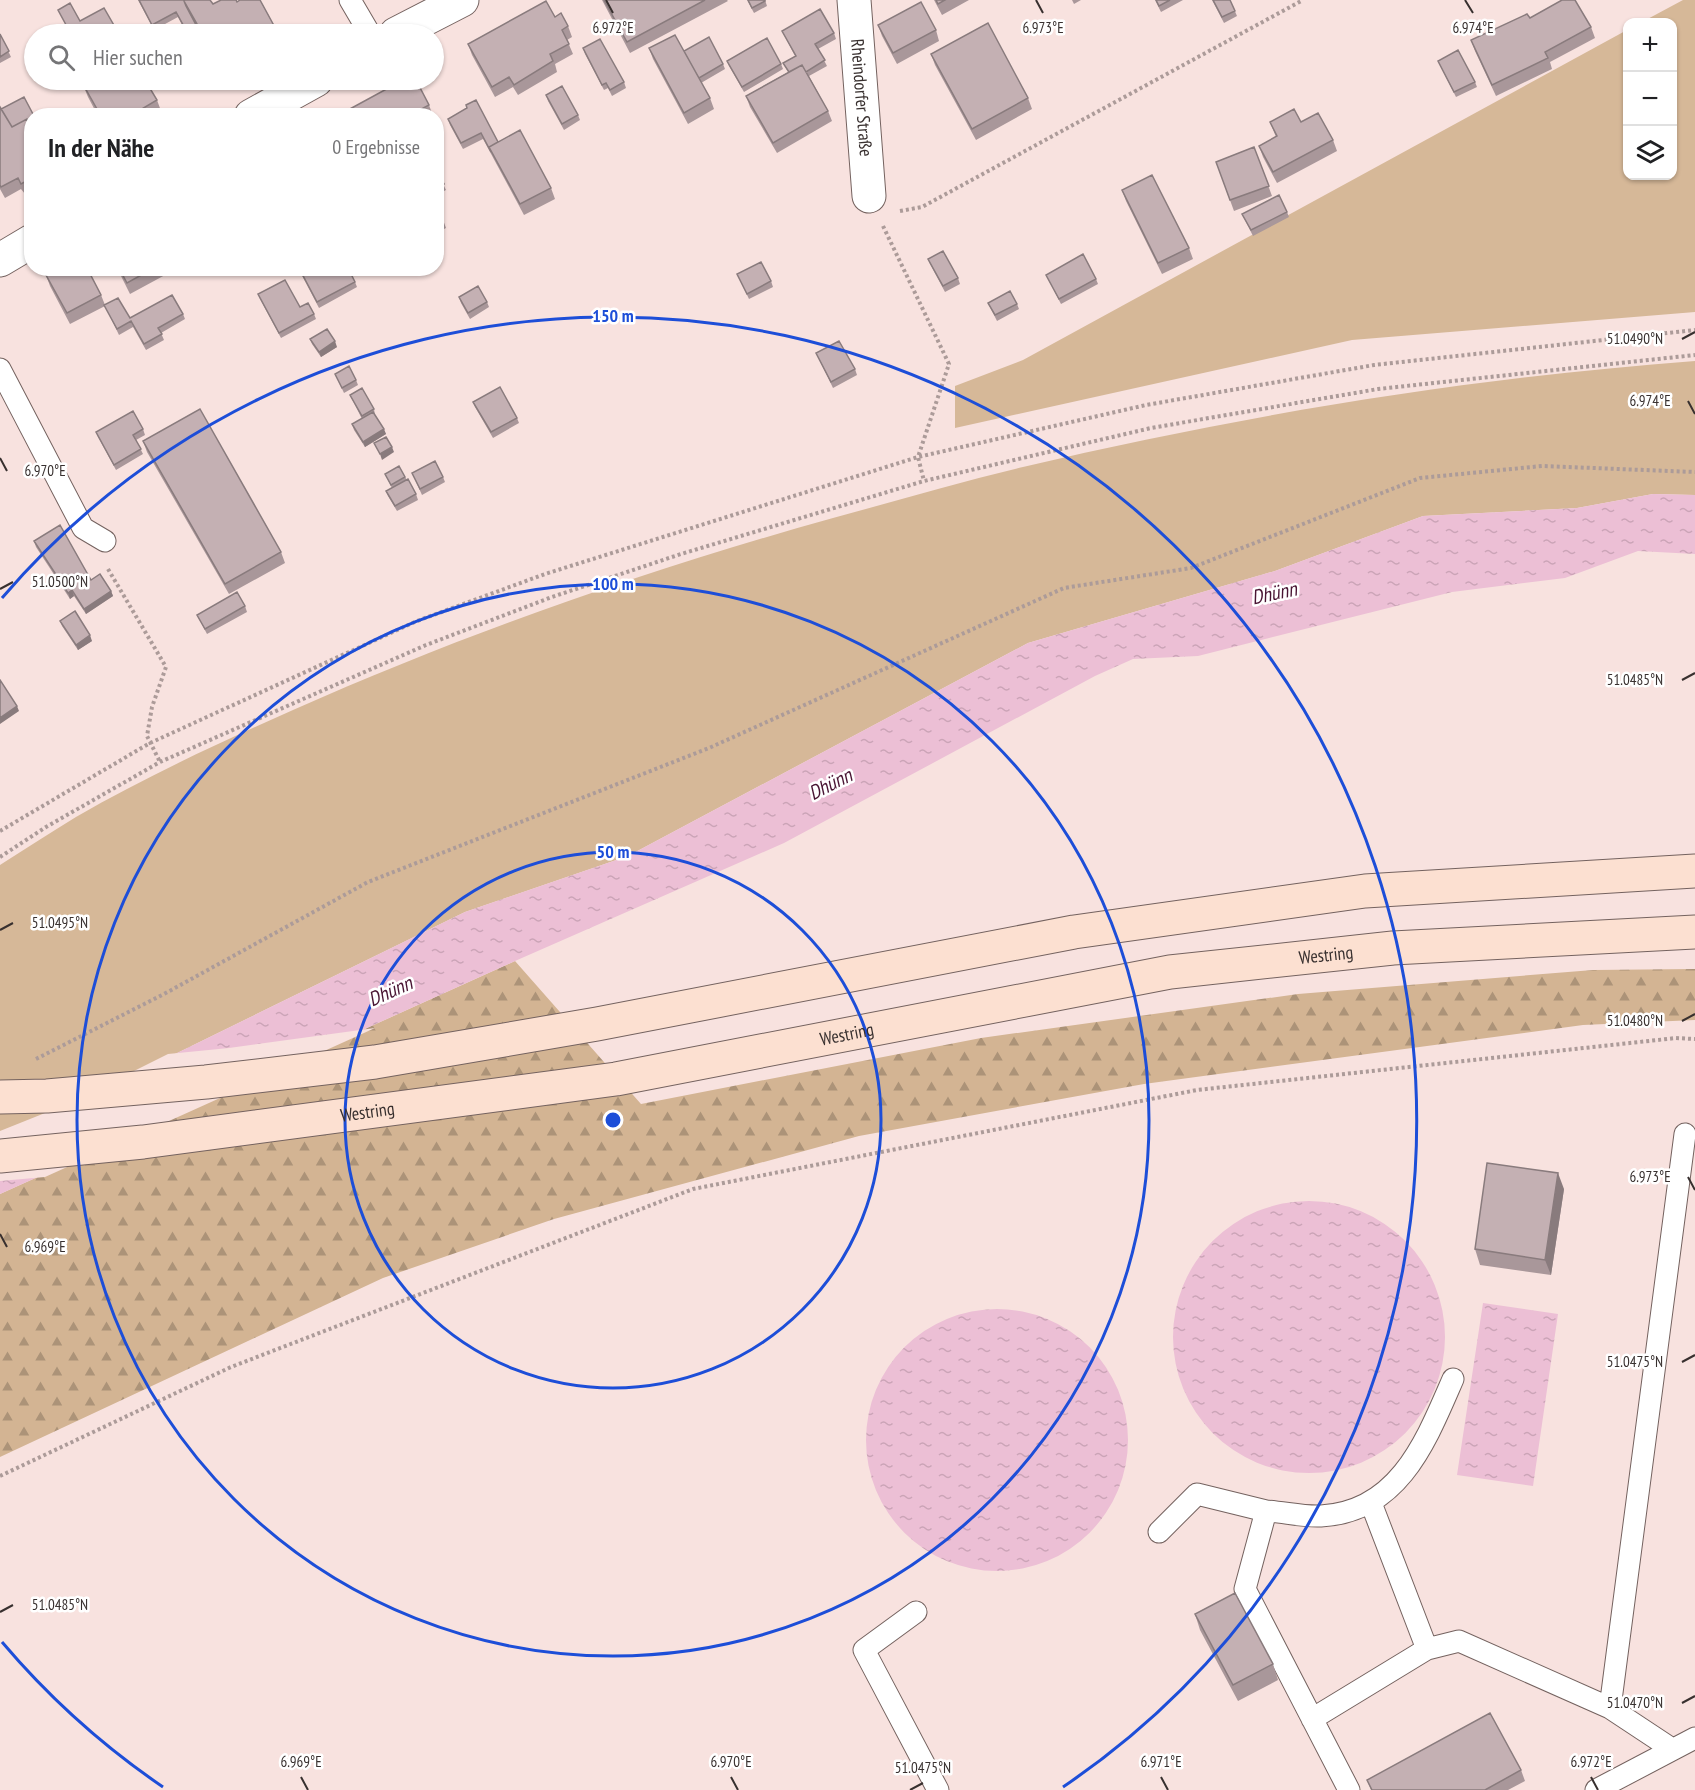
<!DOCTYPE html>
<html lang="de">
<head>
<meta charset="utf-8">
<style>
  body { margin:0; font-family:"PT Sans Narrow",sans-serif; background:#f6f6f6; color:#202124 }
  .controls { position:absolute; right:18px; top:18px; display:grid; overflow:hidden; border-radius:12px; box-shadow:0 2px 4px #0004 }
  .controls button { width:54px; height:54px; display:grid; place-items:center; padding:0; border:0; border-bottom:2px solid #e0e0e0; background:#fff; color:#202124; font:30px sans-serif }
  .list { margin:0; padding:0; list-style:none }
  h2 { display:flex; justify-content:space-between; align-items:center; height:78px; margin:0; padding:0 24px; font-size:26px }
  h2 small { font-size:20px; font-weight:400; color:#757577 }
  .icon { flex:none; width:33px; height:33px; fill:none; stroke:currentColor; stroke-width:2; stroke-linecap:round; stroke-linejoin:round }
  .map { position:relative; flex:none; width:1695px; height:1790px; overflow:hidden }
  .search { position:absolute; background:#fff; box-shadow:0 2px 4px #0004; left:24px; top:24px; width:420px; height:66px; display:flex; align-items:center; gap:15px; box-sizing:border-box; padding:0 21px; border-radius:33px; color:#757577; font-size:22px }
  .panel { position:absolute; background:#fff; box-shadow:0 2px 4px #0004; left:24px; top:108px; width:420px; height:168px; border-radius:24px }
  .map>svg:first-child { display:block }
</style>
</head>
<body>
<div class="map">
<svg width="1695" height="1790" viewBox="0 0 1695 1790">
  <defs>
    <pattern id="forest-firs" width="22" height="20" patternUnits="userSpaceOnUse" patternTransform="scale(1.5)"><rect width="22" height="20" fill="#d3b493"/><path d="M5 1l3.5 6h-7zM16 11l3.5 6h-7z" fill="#ac9378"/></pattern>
    <pattern id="water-ripples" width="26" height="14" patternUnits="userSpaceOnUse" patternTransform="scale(1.5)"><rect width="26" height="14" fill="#ecbfd5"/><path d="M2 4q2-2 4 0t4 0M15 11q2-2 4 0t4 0" fill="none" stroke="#cba4b7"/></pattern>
  </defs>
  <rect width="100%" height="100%" fill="#f8e2df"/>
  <path fill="#d6b898" d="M 1683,0 L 1695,0 L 1695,312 L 1352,340 L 955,428 L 955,386 L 1023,360 L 1627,30 L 1628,176 L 1672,176 L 1672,22 L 1642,22 Z
    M 1695,361 L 1695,495 L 1653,494 L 1577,508 L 1423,516 L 1275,571 L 1028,643 L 628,856 L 465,912 L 71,1105 L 0,1135 L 0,865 C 25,849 50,833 76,817 C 145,777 219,743 293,710 C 469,632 647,570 833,518 C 896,501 959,482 1023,467 C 1243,415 1469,378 1695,361 Z"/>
  <path fill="url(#forest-firs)" d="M 515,961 L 641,1104 L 981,1038 L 1298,994 L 1593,970 L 1695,969 L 1695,1020 L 1583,1025 L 1144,1084 L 859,1136 L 554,1219 L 383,1278 L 0,1457 L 0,1194 Z"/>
  <path fill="url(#water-ripples)" d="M 1653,494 L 1695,495 L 1695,554 L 1638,551 L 1565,578 L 1452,592 L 1198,656 L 1133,659 L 1095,676 L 784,843 L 515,961 L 0,1194 L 0,1135 L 71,1105 L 465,912 L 628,856 L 1028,643 L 1275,571 L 1423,516 L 1577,508 Z
    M1173 1337a136 136 0 1 1 272 0a136 136 0 1 1-272 0Z
    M 1483,1303 L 1558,1314 L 1533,1486 L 1457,1475 Z
    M866 1440a131 131 0 1 1 262 0a131 131 0 1 1-262 0Z"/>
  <path fill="#f8e2df" d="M 375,1028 L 45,1177 L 0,1181 L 0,1131 L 70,1103 L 168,1054 L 229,1048 Z"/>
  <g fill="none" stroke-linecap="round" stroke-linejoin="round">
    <g stroke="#74625f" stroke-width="23">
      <path id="service" d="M 350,0 L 370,34
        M 0,369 L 83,528 L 105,541
        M 1159,1532 L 1197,1494 L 1266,1511
        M 916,1612 L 864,1650 L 938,1790
        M 1427,1649 L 1459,1641 L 1610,1708 L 1672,1749
        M 1610,1708 L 1685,1134
        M 1312,1719 L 1427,1649 L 1371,1503
        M 1349,1790 L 1245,1589 L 1266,1511 C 1284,1512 1303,1517 1321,1516 C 1399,1512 1426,1441 1453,1379
        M 1596,1790 L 1695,1738"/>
    </g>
    <g stroke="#74625f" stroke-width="35">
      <g id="minor">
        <path id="s1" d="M 854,0 L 869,196"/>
      </g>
    </g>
    <g stroke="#74625f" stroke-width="35">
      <path id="tertiary" d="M 396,34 L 462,0
        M 251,116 L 316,80
        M 0,260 L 32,241"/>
    </g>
    <g stroke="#74625f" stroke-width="35">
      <g id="secondary">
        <path d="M 0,1097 L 47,1096 L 206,1082 L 375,1062 L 597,1024 L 1074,932 L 1365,891 L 1695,871"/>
        <path id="s2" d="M 0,1156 L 143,1142 L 616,1079 L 1170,972 L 1393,948 L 1695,932"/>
      </g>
    </g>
    <path stroke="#ac9b99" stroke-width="4" stroke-dasharray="3 3" stroke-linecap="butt" d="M 900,211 L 922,207 L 1303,0
      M 883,226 L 949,364 L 918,457 L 924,481
      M 108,569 L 166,667 L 152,707 L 147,736 L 160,762
      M 0,831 L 150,743 L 417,621 L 545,574 L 918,457 L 1146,405 L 1374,365 L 1695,330
      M 0,857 L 46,827 L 160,762 L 426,645 L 552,597 L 681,554 L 924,481 L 1151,428 L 1378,389 L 1695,355
      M 36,1059 L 164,994 L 368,882 L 709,748 L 1064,588 L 1191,568 L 1420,478 L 1542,466 L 1695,472
      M 0,1476 L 231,1367 L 693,1189 L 1197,1090 L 1676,1038 L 1695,1039"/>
    <use href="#service" stroke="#fff" stroke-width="21"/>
    <use href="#minor" stroke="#fff" stroke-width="33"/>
    <use href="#tertiary" stroke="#fff" stroke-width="33"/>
    <use href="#secondary" stroke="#fce0d1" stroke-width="33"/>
  </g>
  <path fill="#a9979a" d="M 138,0 L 210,0 L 213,4 L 260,0 L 279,34 L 178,34 L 185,31 L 178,17 L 154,30 Z
    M 602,0 L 727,0 L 728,1 L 630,53 Z
    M 747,0 L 765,0 L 767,6 L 754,13 Z
    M 934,0 L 969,0 L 942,15 Z
    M 1072,0 L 1081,0 L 1074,4 Z
    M 1155,0 L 1183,0 L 1161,12 Z
    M 1212,0 L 1230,0 L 1237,16 L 1224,23 Z
    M 555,17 L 568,26 L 572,37 L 567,40 L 573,54 L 555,64 L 557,72 L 518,95 L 513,87 L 495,97 L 472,55 L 468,44 Z
    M 1530,18 L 1591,27 L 1595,38 L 1550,62 L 1552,69 L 1496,96 L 1475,51 L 1471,40 Z
    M 878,25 L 936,30 L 939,41 L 897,64 L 882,36 Z
    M 782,31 L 834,33 L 836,39 L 818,49 L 827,66 L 809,76 L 828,111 L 832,121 L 777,153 L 750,107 L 746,96 L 788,72 L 783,63 L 795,56 Z
    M 0,34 L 11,57 L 0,63 Z
    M 583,48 L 624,82 L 626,88 L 612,96 L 608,88 L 604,90 L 585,54 Z
    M 649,48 L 684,51 L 723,64 L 725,69 L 701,83 L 710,98 L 714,109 L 688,124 L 653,59 Z
    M 931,54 L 1028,98 L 1032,109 L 976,140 L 935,65 Z
    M 727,61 L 781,64 L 783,69 L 744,92 L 729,66 Z
    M 1438,61 L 1475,82 L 1477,87 L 1456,97 Z
    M 81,80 L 145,80 L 157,100 L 161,111 L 153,116 L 98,116 L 88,97 Z
    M 199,80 L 218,80 L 203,87 Z
    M 546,95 L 578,115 L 580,120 L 564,130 L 548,101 Z
    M 429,105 L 433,116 L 337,116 Z
    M 466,105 L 498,142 L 551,188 L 555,199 L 524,215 L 483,139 L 463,149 L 450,125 L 448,119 L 467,109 Z
    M 0,107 L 1,109 L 32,116 L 32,191 L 25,194 L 21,189 L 5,198 L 0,189 Z
    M 1270,122 L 1301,122 L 1333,140 L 1337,151 L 1277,183 L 1263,157 L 1259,146 L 1276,137 Z
    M 1254,147 L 1272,196 L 1234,211 L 1216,162 Z
    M 436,170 L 446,190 L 436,195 Z
    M 1122,190 L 1189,248 L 1193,259 L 1162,274 L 1126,201 Z
    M 436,207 L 442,217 L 446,228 L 436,233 Z
    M 1287,212 L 1289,217 L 1253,236 L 1242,214 Z
    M 928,259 L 958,278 L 960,284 L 945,292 L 930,264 Z
    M 117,268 L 178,268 L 130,294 Z
    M 298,268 L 321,268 L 355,282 L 357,287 L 319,308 Z
    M 737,274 L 771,281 L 773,287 L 749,299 Z
    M 46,275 L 101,295 L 105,305 L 130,318 L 183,314 L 185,319 L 161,333 L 164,340 L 146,350 L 133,327 L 119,335 L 105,306 L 70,324 L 50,286 Z
    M 1046,275 L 1096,279 L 1098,284 L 1061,304 Z
    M 258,294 L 300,307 L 314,314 L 316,319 L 281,338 L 260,299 Z
    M 459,297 L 487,302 L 489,307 L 470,319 L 461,303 Z
    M 988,303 L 1017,304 L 1019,309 L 997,321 Z
    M 310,339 L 337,347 L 321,357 L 312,344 Z
    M 816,353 L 855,369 L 857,375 L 833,388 Z
    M 335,374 L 356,380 L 358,385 L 344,393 Z
    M 350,395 L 374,409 L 375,415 L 386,434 L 365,447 L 354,430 L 352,424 L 362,419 Z
    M 473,402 L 517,418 L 519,423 L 493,438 L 475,407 Z
    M 143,429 L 145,435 L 136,440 L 143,454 L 116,470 L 98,437 L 96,432 Z
    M 143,441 L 281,552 L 285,563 L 229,594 L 147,452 Z
    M 412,473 L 443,477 L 445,482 L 422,495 Z
    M 385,474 L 405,477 L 416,494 L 418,500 L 397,511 L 388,496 L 386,491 L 392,488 Z
    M 34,541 L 91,580 L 111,591 L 113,596 L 86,614 L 74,596 L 70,599 L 36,547 Z
    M 245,606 L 247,612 L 207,634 L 197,615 Z
    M 60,621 L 92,641 L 78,650 L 62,626 Z
    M 1564,1189 L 1551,1275 L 1480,1265 L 1475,1249 Z
    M 1195,1614 L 1273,1664 L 1278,1680 L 1238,1701 L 1200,1630 Z
    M 1521,1770 L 1525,1781 L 1508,1790 L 1371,1790 L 1367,1780 Z"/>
  <path fill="#897b7d" d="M 335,341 L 337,347 L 321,357 L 319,352 Z
    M 384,429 L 386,434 L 365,447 L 363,442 Z
    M 392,447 L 394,452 L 382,460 L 380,454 Z
    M 72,590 L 74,596 L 70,599 L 68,593 Z
    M 111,591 L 113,596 L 86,614 L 84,609 Z
    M 90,635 L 92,641 L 78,650 L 76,645 Z
    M 17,706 L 19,711 L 0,724 L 0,718 Z
    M 1558,1173 L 1564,1189 L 1551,1275 L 1545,1260 Z"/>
  <path fill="#c4b0b3" stroke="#897b7d" stroke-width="1.5" d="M 139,0 L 185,0 L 184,1 L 186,6 L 196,25 L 186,30 L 176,12 L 152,25 Z
    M 185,0 L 210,0 L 213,4 L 221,0 L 236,0 L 237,2 L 240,0 L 260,0 L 278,33 L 275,34 L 178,34 L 197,24 L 184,1 Z
    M 604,0 L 705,0 L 627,42 Z
    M 748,0 L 765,0 L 765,1 L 752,8 Z
    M 936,0 L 945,0 L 938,4 Z
    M 1156,0 L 1170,0 L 1159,6 Z
    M 1213,0 L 1230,0 L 1235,11 L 1222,17 Z
    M 1562,0 L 1575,0 L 1591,27 L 1545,52 L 1548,58 L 1492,85 L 1471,40 L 1527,14 L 1530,18 Z
    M 546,1 L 555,17 L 561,13 L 568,26 L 562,30 L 569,44 L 550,54 L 553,61 L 514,85 L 509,77 L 492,87 L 468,44 Z
    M 921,2 L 936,30 L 893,53 L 878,25 Z
    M 70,3 L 80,21 L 104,8 L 119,34 L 71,34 L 58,10 Z
    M 820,9 L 834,33 L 815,44 L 825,60 L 806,72 L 802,65 L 789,72 L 783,63 L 796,56 L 782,31 Z
    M 988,23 L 1028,98 L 972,129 L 931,54 Z
    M 0,34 L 9,51 L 0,57 Z
    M 675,35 L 710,98 L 684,113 L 649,48 Z
    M 709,37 L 723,64 L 699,78 L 684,51 Z
    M 767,38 L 781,64 L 742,87 L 727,61 Z
    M 600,39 L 624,82 L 610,90 L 606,83 L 602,85 L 583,48 Z
    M 1458,50 L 1475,82 L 1454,92 L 1438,61 Z
    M 802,65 L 828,111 L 773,143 L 746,96 Z
    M 81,80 L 95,80 L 85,85 Z
    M 95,80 L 145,80 L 157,100 L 140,110 L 143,116 L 101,116 L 84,86 Z
    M 403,80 L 416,80 L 429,105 L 409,116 L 337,116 Z
    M 562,86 L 578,115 L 562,124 L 546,95 Z
    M 24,97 L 34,116 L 32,116 L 32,128 L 27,119 L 12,127 L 1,109 Z
    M 476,100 L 498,142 L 489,147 L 491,152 L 481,133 L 461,143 L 448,119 L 467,108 L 466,105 Z
    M 0,107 L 12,127 L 27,119 L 32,128 L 32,178 L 21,184 L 18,178 L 1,187 L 0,185 Z
    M 59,109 L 62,116 L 47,116 Z
    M 1294,109 L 1301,122 L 1318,113 L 1333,140 L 1273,172 L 1259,146 L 1277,136 L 1270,122 Z
    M 520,130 L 551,188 L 520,204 L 489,147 Z
    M 1254,147 L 1269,186 L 1230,200 L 1216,162 Z
    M 436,170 L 444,184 L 436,188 Z
    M 1152,175 L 1189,248 L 1158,263 L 1122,190 Z
    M 1279,195 L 1287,212 L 1251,230 L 1242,214 Z
    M 436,207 L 442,217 L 436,220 Z
    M 943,251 L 958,278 L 943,286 L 928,259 Z
    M 1083,254 L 1096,279 L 1059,299 L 1046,275 Z
    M 761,262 L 771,281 L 747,294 L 737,274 Z
    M 60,268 L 87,268 L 101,295 L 67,313 L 46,275 Z
    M 119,268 L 154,268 L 127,283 Z
    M 299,268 L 321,268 L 321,269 L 348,268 L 355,282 L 317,302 Z
    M 285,280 L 300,307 L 308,303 L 314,314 L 279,333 L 258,294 Z
    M 478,286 L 487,302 L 468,313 L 459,297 Z
    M 1010,291 L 1017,304 L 995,315 L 988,303 Z
    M 172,295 L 183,314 L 158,328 L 162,334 L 144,344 L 131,321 L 117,329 L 104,305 L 118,298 L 130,318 Z
    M 327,329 L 335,341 L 319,352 L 310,339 Z
    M 839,341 L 855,369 L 831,382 L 816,353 Z
    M 349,366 L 356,380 L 342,388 L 335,374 Z
    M 500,387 L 517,418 L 491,432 L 473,402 Z
    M 362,388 L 374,409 L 362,416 L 350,395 Z
    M 200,409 L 281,552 L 225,584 L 143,441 Z
    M 133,411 L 143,429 L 133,435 L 141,449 L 114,465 L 96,432 Z
    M 373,412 L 384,429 L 363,442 L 352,424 Z
    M 386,437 L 392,447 L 380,454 L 374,443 Z
    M 435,461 L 443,477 L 420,489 L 412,473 Z
    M 399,466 L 405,477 L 391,485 L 385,474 Z
    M 408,479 L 416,494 L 395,506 L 386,491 Z
    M 60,525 L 91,580 L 100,574 L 111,591 L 84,609 L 72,590 L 68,593 L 34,541 Z
    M 237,592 L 245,606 L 205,629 L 197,615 Z
    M 75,611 L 90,635 L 76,645 L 60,621 Z
    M 0,680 L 17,706 L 0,718 Z
    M 1487,1163 L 1558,1173 L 1545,1260 L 1475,1249 Z
    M 1235,1593 L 1273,1664 L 1233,1685 L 1195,1614 Z
    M 1490,1713 L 1521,1770 L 1485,1790 L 1372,1790 L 1367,1780 Z"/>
  <path fill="none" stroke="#38302f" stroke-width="2" d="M 606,0 L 613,13M 1036,0 L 1043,13M 1465,0 L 1473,13M 1682,339 L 1695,332M 1688,401 L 1695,414M 0,458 L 7,471M 0,589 L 13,582M 1682,680 L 1695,673M 0,930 L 13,923M 1682,1021 L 1695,1014M 1688,1177 L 1695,1190M 0,1234 L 7,1247M 1682,1362 L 1695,1355M 0,1612 L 13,1605M 1682,1703 L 1695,1696M 301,1777 L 308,1790M 731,1777 L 738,1790M 1161,1777 L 1168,1790M 1591,1777 L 1598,1790M 910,1790 L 923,1783"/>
  <g fill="none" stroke="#1d4ed8" stroke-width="3">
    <circle cx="613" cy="1120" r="268"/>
    <circle cx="613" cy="1120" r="536"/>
    <path d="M163 1787A804 804 0 0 1 2 1642M2 598A804 804 0 1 1 1063 1787"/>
  </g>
  <g text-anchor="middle" stroke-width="5" stroke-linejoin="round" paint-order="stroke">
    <g font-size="18" fill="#38302f" stroke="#fff">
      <text dy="6" stroke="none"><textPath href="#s1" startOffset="98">Rheindorfer Straße</textPath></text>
      <text dy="6" stroke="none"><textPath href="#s2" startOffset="1342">Westring</textPath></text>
      <text dy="6" stroke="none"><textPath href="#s2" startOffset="856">Westring</textPath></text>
      <text dy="6" stroke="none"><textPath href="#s2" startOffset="370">Westring</textPath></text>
    </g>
    <g font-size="20" font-style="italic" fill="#491533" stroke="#fff">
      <text transform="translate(1274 593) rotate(-12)" y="7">Dhünn</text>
      <text transform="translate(830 784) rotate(-27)" y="7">Dhünn</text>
      <text transform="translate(390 991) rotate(-24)" y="7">Dhünn</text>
    </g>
  </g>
  <g font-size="15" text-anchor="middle" fill="#38302f" stroke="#fff" stroke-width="5" stroke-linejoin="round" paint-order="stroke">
    <text x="613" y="33">6.972°E</text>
    <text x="1043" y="33">6.973°E</text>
    <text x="1473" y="33">6.974°E</text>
    <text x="1635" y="344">51.0490°N</text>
    <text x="1650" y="406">6.974°E</text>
    <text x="45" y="476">6.970°E</text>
    <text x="60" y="587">51.0500°N</text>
    <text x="1635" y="685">51.0485°N</text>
    <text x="60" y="928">51.0495°N</text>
    <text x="1635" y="1026">51.0480°N</text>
    <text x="1650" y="1182">6.973°E</text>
    <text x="45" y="1252">6.969°E</text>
    <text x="1635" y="1367">51.0475°N</text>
    <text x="60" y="1610">51.0485°N</text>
    <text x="1635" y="1708">51.0470°N</text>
    <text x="301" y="1767">6.969°E</text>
    <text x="731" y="1767">6.970°E</text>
    <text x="1161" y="1767">6.971°E</text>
    <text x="1591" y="1767">6.972°E</text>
    <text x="923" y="1773">51.0475°N</text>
  </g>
  <circle cx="613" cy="1120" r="9" fill="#1d4ed8" stroke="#fff" stroke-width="3"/>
  <g font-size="18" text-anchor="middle" font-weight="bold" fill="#1d4ed8" stroke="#fff" stroke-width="5" stroke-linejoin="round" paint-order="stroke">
    <text x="613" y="322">150 m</text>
    <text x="613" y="590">100 m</text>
    <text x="613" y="858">50 m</text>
  </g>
</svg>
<div class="controls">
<button>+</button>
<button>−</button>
<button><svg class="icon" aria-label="layers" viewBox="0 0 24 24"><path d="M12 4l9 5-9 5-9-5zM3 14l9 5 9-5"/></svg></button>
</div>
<div class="search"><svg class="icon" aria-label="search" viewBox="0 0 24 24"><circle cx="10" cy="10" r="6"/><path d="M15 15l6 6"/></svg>Hier suchen</div>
<section class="panel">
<h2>In der Nähe<small>0 Ergebnisse</small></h2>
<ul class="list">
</ul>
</section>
</div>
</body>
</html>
